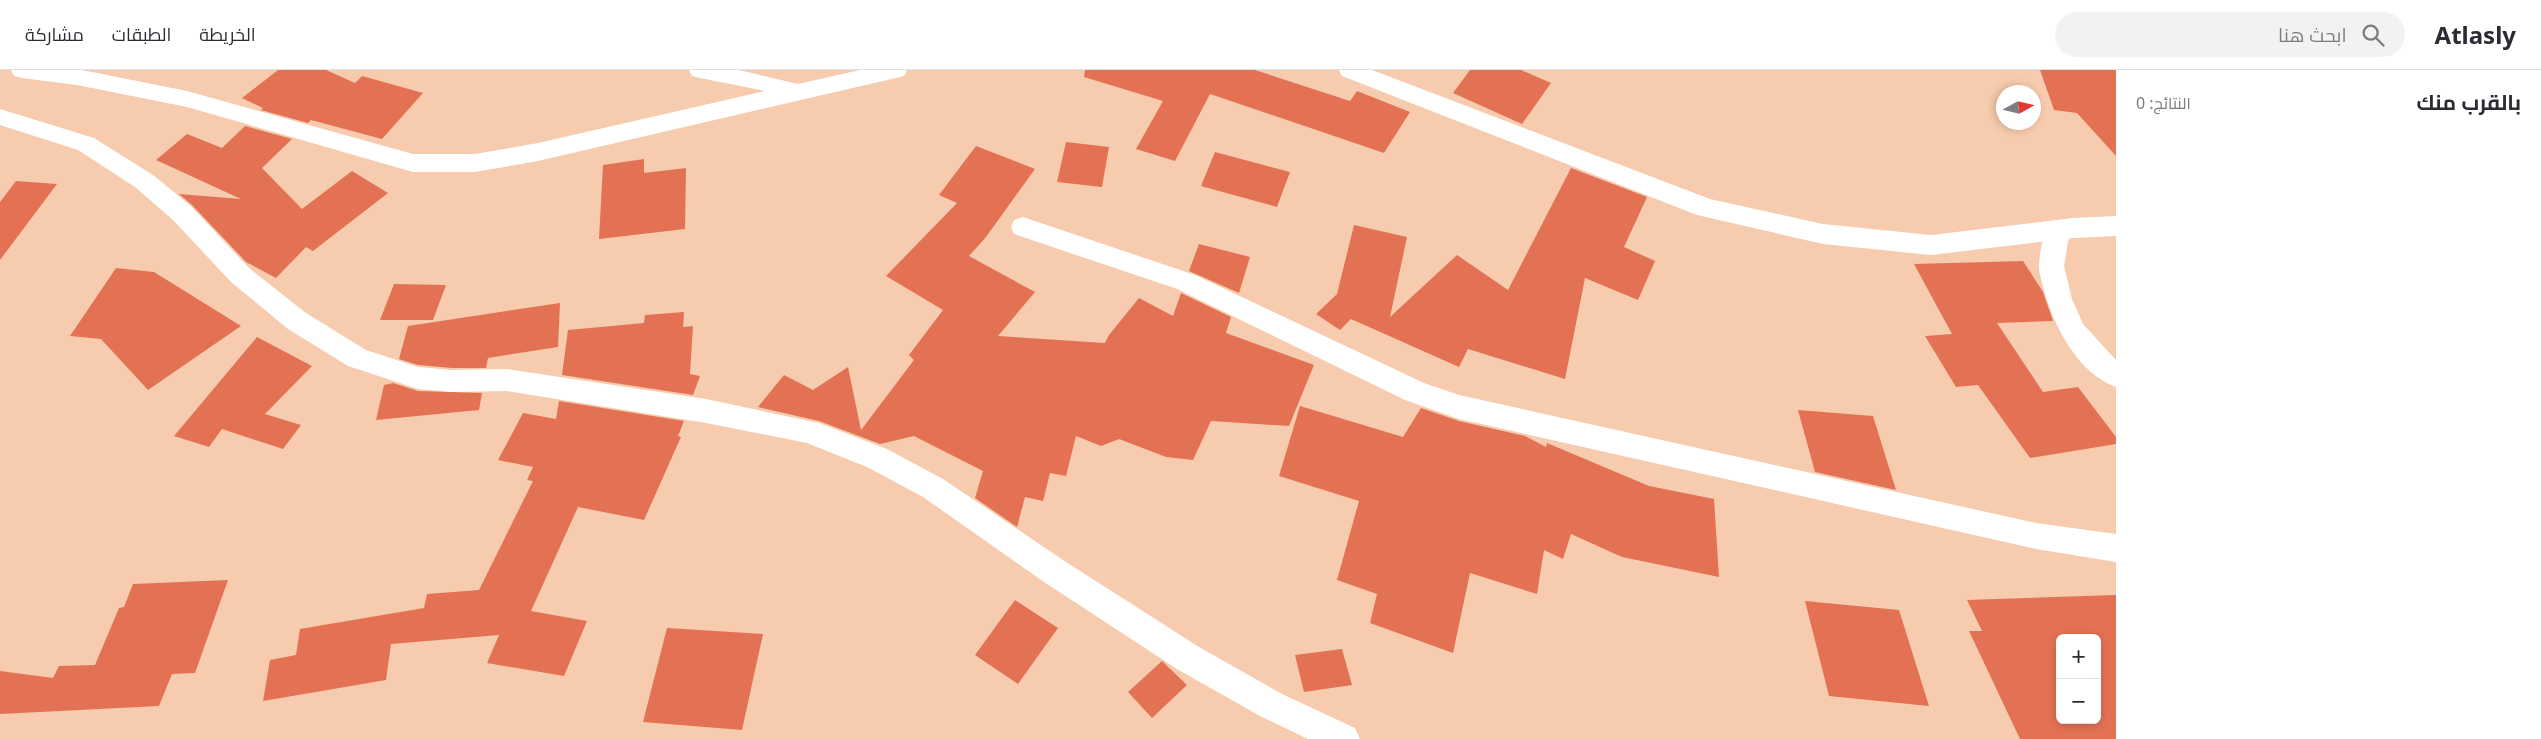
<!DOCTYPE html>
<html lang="ar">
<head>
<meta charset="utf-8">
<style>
  body { margin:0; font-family:"Noto Sans",Cairo,sans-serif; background:#f2f2f3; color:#2b2b33; direction:rtl }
  .controls { position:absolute; right:15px; bottom:15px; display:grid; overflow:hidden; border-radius:8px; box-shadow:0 2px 8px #0003 }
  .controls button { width:45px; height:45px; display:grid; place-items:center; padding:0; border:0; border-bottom:1px solid #e1e1e2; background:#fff; color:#2b2b33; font:25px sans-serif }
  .compass { position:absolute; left:1996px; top:15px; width:45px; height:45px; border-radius:50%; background:#fff; box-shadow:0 2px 8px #0003; rotate:82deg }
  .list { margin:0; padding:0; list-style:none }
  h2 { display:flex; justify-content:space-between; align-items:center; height:65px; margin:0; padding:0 20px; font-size:21px }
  h2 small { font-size:16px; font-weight:400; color:#7c7c81 }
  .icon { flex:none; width:28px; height:28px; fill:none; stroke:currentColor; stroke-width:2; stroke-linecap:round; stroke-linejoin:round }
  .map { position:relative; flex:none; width:2116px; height:669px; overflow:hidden; direction:ltr }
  header { display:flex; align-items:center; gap:30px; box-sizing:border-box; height:70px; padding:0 25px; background:#fff; border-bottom:1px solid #e1e1e2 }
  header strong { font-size:24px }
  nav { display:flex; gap:28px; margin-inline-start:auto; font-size:18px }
  .search { width:350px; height:45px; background:#f2f2f3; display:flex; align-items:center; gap:12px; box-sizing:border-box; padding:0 18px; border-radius:28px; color:#7c7c81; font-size:19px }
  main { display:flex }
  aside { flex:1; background:#fff }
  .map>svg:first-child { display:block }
</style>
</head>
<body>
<header>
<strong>Atlasly</strong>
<div class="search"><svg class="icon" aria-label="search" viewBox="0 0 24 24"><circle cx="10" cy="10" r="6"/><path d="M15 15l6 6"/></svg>ابحث هنا</div>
<nav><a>الخريطة</a><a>الطبقات</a><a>مشاركة</a></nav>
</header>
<main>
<aside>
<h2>بالقرب منك<small>النتائج: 0</small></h2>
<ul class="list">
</ul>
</aside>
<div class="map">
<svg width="2116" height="669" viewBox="0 0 2116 669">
  <rect width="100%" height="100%" fill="#f7cbad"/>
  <path fill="#e37255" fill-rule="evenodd" d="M 278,0 L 326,0 L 355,13 L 362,6 L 423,23 L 382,69 L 311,50 L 308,53 L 261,40 L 263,38 L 242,28 Z
    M 1085,0 L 1255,0 L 1350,31 L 1357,21 L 1410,42 L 1384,83 L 1210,24 L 1175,91 L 1136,79 L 1163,31 L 1084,7 Z
    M 1470,0 L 1521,0 L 1551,13 L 1522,54 L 1453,23 Z
    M 2040,0 L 2116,0 L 2116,86 L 2077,43 L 2054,40 Z
    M 245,56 L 292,69 L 262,98 L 302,139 L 352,101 L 388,123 L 313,181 L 306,177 L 276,208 L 246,192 L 192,135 L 179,124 L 241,129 L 156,90 L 187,64 L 222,78 Z
    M 1066,72 L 1109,77 L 1102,117 L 1057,112 Z
    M 976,76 L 1035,99 L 986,167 L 969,186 L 1035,222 L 998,266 L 1105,273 L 1109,265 L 1139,228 L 1173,246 L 1181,223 L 1231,247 L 1226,263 L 1314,295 L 1289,356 L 1211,351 L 1193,390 L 1166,387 L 1119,369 L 1101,376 L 1076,366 L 1066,406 L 1050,403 L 1043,431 L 1025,427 L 1017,457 L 975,428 L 983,401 L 914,366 L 880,374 L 819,351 L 758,337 L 784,305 L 813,320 L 848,297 L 861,360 L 914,290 L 909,285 L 943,240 L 886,206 L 957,133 L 939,125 Z
    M 1215,82 L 1290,102 L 1277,137 L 1201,116 Z
    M 644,89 L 644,103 L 686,98 L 685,159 L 599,169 L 603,95 Z
    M 1571,98 L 1647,127 L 1624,177 L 1655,191 L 1638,230 L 1585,208 L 1565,309 L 1468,279 L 1459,297 L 1351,249 L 1340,260 L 1316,244 L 1337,224 L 1354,155 L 1407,167 L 1390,247 L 1457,185 L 1508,220 Z
    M 16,111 L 57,114 L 0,190 L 0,132 Z
    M 1199,174 L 1250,187 L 1239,223 L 1189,201 Z
    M 2023,191 L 2043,222 L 2053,251 L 1997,253 L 2043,322 L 2078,317 L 2116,367 L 2116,374 L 2030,388 L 1978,315 L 1956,317 L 1925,266 L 1952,264 L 1914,194 Z
    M 116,198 L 154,202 L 241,256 L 148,320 L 101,269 L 70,266 Z
    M 394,214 L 446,215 L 433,250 L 380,250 Z
    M 560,233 L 558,277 L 488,288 L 486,298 L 452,298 L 418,295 L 399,289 L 408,256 Z
    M 684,242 L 683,257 L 693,256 L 690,304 L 700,306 L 693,325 L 562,305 L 568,260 L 644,253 L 645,245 Z
    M 257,267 L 312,296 L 265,344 L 301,355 L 283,379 L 222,359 L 209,377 L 174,366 Z
    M 393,313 L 418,321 L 482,323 L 479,340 L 376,350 L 384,315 Z
    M 559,331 L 684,351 L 678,366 L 681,367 L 644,450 L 578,437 L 531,541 L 587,551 L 564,606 L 487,593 L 499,565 L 391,574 L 386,610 L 263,631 L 270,590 L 296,585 L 300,559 L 424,538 L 427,524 L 479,520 L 533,411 L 527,410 L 533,397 L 498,390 L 523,343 L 556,349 Z
    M 1300,336 L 1403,367 L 1421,338 L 1459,351 L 1525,366 L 1546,377 L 1547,373 L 1649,416 L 1714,429 L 1719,507 L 1622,487 L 1571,464 L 1563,489 L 1544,480 L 1537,524 L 1470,503 L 1453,583 L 1370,553 L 1377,524 L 1337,510 L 1359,431 L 1279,406 Z
    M 1798,340 L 1873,346 L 1896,420 L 1815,402 Z
    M 228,510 L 195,603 L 172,604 L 159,636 L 0,644 L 0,601 L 53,608 L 59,596 L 95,595 L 119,538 L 124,537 L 133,514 Z
    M 2116,525 L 2116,669 L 2020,669 L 1969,561 L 1982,561 L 1967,530 ZM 2060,568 L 2097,568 L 2097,650 L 2060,650 Z
    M 1015,530 L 1058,558 L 1018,614 L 975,585 Z
    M 1805,531 L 1899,540 L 1929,636 L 1829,626 Z
    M 667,558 L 763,564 L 742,660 L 643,652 Z
    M 1342,579 L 1352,615 L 1304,622 L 1295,585 Z
    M 1162,591 L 1187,615 L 1152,648 L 1128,622 Z"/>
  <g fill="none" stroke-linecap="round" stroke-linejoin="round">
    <path fill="#fff" fill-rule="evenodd" d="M 11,0 L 82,0 L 187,21 L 413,84 L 475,84 L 538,73 L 765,21 L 700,8 L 692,6 L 689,0 L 739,0 L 798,14 L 860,0 L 907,0 L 904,6 L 896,8 L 538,91 L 475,102 L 413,102 L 187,37 L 77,15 L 22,8 L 14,6 Z
      M 0,39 L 94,68 L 153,105 L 191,136 L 249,198 L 306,243 L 366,280 L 418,297 L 452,300 L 507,299 L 706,329 L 819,353 L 887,379 L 943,409 L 1066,492 L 1199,577 L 1282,624 L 1355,658 L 1360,669 L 1308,669 L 1260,646 L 1177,599 L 1044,512 L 923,427 L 867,397 L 807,373 L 706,353 L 507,321 L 452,322 L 418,319 L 348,296 L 288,259 L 231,212 L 173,150 L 135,117 L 78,80 L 0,55 Z
      M 1023,147 L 1195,205 L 1424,313 L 1459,325 L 2036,453 L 2116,464 L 2116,492 L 2036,479 L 1459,349 L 1405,330 L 1177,219 L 1014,164 L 1011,157 L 1014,150 Z
      M 2058,150 L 2067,153 L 2070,160 L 2064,196 L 2072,229 L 2083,254 L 2116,290 L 2116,317 C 2077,304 2051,251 2042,213 C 2041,207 2038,200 2039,194 C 2040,181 2043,165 2049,153 Z"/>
    <path fill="#fff" fill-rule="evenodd" d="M 1339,0 L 1372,0 L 1710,129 L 1823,154 L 1931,165 L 2073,148 L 2116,146 L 2116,166 L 2073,168 L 1931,185 L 1823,174 L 1697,145 L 1342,6 Z"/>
  </g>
</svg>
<div class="controls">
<button>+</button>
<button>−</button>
</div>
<svg class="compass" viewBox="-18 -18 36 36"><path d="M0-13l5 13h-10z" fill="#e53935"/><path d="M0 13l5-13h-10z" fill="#7c7c81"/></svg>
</div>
</main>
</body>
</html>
